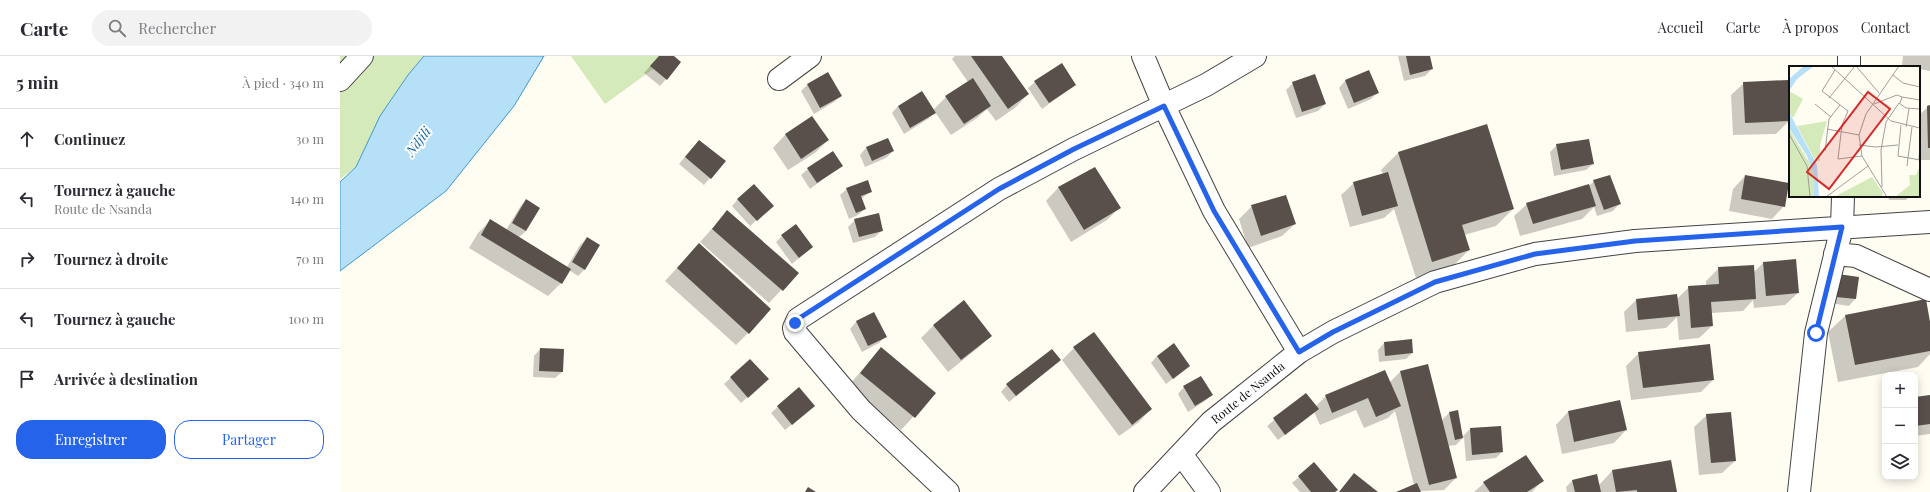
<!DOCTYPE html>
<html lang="fr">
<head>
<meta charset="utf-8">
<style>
  body { margin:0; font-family:"Playfair Display",serif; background:#f2f2f3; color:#2b2b33 }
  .controls { position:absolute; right:12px; bottom:12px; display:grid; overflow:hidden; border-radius:8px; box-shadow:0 2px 10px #0003 }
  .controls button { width:36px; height:36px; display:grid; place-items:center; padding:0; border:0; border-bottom:1px solid #e1e1e2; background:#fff; color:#2b2b33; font:20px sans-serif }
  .stop { position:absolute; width:12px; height:12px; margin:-9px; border:3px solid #2563eb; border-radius:50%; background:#fff }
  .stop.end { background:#2563eb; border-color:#fff; box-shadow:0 1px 4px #0008 }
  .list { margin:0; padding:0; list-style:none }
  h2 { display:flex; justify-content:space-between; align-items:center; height:52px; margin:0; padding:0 16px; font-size:17px }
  h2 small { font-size:13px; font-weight:400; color:#7c7c81 }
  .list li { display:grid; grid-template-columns:26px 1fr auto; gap:12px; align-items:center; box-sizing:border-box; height:60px; padding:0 16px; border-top:1px solid #e1e1e2 }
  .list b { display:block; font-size:15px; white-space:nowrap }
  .list p { margin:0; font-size:13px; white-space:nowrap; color:#7c7c81 }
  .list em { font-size:13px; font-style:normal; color:#7c7c81 }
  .actions { display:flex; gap:8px; padding:12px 16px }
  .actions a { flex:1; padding:9px 0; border:1px solid #2563eb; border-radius:16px; text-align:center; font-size:14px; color:#2563eb }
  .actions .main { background:#2563eb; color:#fff }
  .icon { flex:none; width:22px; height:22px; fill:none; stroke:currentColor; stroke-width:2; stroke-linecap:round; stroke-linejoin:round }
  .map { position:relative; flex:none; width:1590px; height:436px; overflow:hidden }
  header { display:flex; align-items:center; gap:24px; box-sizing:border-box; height:56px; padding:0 20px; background:#fff; border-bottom:1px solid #e1e1e2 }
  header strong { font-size:19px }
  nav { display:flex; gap:22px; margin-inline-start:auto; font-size:14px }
  .search { width:280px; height:36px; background:#f2f2f3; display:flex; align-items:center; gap:10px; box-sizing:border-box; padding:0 14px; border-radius:22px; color:#7c7c81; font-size:15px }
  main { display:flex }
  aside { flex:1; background:#fff }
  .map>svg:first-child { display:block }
</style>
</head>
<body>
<header>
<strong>Carte</strong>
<div class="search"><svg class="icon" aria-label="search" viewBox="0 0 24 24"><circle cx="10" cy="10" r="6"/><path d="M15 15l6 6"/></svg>Rechercher</div>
<nav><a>Accueil</a><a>Carte</a><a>À propos</a><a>Contact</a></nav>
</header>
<main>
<aside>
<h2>5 min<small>À pied · 340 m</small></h2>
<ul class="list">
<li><svg class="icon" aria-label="ahead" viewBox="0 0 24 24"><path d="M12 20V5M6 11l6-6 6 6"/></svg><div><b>Continuez</b></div><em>30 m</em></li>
<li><svg class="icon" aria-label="left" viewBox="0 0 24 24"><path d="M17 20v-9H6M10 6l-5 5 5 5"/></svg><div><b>Tournez à gauche</b><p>Route de Nsanda</p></div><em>140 m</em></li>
<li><svg class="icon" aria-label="right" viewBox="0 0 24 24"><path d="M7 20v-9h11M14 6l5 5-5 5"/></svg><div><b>Tournez à droite</b></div><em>70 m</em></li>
<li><svg class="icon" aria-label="left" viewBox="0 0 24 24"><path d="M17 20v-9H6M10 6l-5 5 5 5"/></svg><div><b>Tournez à gauche</b></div><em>100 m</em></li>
<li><svg class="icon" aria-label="arrive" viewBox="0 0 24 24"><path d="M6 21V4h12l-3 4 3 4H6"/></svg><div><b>Arrivée à destination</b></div></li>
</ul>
<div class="actions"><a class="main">Enregistrer</a><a>Partager</a></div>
</aside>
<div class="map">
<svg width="1590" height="436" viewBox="0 0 1590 436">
  <rect width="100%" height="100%" fill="#fffcf2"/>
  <path fill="#d5eabb" d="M 0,0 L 84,0 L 68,19 L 40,60 L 16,111 L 0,123 Z
    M 231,0 L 331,0 L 265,48 Z"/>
  <path fill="#b6e0f7" stroke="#3d98cf" d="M 84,0 L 204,0 L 174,50 L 106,135 L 0,215 L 0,126 L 16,111 L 40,60 L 68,19 Z"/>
  <path fill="#0003" d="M 319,0 L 332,0 L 340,7 L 320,30 L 304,17 Z
    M 615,0 L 661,0 L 688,38 L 676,51 L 656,65 L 647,53 L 637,62 L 611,79 L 595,56 L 588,63 L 564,78 L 552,57 L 558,50 L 593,54 L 606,41 L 628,26 L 612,3 Z
    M 1058,0 L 1089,0 L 1092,13 L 1085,20 L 1064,25 Z
    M 1563,0 L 1590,0 L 1590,15 L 1579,13 L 1579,11 L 1562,9 Z
    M 1029,15 L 1038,36 L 1031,43 L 1008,53 L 999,32 L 1005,25 Z
    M 488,17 L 501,40 L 494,46 L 474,58 L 461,35 L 467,29 Z
    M 695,26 L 735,29 L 702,53 L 688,32 Z
    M 953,27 L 985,48 L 978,55 L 956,62 L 946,34 Z
    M 1404,27 L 1449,65 L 1436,78 L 1393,79 L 1391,39 Z
    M 1588,51 L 1590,51 L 1590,104 L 1579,104 L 1579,59 Z
    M 472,61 L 488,84 L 475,97 L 448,114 L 433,92 L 445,79 Z
    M 1146,70 L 1173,153 L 1156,170 L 1124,179 L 1129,194 L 1112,211 L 1076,222 L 1054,153 L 1044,162 L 1010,171 L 1001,139 L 1014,127 L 1043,118 L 1041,114 L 1058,97 Z
    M 548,83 L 553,95 L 546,102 L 525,111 L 520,99 L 526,92 Z
    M 1217,89 L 1253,108 L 1246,114 L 1214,120 L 1210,96 Z
    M 353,91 L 370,122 L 364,129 L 339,108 Z
    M 501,110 L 470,133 L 461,119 L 468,113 Z
    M 755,112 L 779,152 L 767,164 L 731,186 L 706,145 L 718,132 Z
    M 1405,120 L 1444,150 L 1432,163 L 1389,155 L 1393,133 Z
    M 1254,125 L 1279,148 L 1273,155 L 1257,160 L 1254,151 L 1242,163 L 1180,180 L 1174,160 L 1187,148 L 1250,129 Z
    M 507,133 L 531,135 L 521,143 L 525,153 L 518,159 L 509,163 L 500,139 Z
    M 1548,140 L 1570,140 L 1566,144 L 1549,144 Z
    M 398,143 L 426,156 L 410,170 L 392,150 Z
    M 186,144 L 186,175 L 178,182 L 227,211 L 240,189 L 247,182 L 244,214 L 238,220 L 229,214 L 221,227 L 208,240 L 129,192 L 138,177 L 150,165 L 166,174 L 180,151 Z
    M 912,150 L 955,168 L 942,180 L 908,192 L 899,163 Z
    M 387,156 L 457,217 L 429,247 L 360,186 Z
    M 515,164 L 542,174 L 535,181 L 513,187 L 508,171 Z
    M 442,180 L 472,191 L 452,208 L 436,186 Z
    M 359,188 L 408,277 L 396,289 L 325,225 Z
    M 1423,207 L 1458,237 L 1445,249 L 1414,252 L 1413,244 L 1403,255 L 1371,257 L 1372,270 L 1359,282 L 1339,284 L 1337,261 L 1326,272 L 1286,276 L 1284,256 L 1296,244 L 1337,243 L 1349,231 L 1366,230 L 1366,225 L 1379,212 L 1413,217 Z
    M 1499,220 L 1518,222 L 1515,243 L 1509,250 L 1490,247 Z
    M 534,257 L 545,281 L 539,287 L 522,296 L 510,273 L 516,266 Z
    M 1505,260 L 1590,271 L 1590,298 L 1578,311 L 1498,326 L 1488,276 Z
    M 594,269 L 651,280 L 638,292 L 608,316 L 581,282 Z
    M 1044,287 L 1072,297 L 1066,303 L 1039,306 L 1038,294 Z
    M 734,292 L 811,353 L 799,366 L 779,380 L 722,304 Z
    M 200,293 L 222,316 L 215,322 L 193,321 L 194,300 Z
    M 541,293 L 595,337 L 561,374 L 508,330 Z
    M 1299,297 L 1373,324 L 1361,336 L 1291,344 L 1286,310 Z
    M 817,300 L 849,310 L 826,328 L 811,307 Z
    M 410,304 L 421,329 L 401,347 L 384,328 Z
    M 720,304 L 669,346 L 661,336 L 667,329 Z
    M 1060,316 L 1101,365 L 1109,357 L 1122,381 L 1130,373 L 1162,396 L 1156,402 L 1126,405 L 1124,381 L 1116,389 L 1108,390 L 1116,422 L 1104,434 L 1059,436 L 1074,429 L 1055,355 L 1048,362 L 1024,372 L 1016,354 L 980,369 L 974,356 L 938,384 L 927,370 L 966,338 L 976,350 L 986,340 L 1050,326 Z
    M 844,331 L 872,339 L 865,345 L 848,356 L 838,338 Z
    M 459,332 L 467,356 L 445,374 L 431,357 Z
    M 1590,340 L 1590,378 L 1575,380 L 1575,342 Z
    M 1228,356 L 1286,374 L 1274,387 L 1222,398 L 1216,369 Z
    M 1367,359 L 1395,405 L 1382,417 L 1359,419 L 1354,371 Z
    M 974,408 L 994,436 L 960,436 L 952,427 Z
    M 1272,415 L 1336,436 L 1227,436 L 1226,431 L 1233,424 L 1259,429 Z
    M 1202,425 L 1192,436 L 1134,436 L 1144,427 Z"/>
  <path fill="#59504c" d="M 319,0 L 334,0 L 341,6 L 327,24 L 310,10 Z
    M 631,0 L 662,0 L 689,38 L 668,53 Z
    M 1066,0 L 1090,0 L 1093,13 L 1070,19 Z
    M 722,7 L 736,29 L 709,47 L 694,25 Z
    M 1029,14 L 1039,37 L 1014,47 L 1005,24 Z
    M 488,16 L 502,40 L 480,52 L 467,28 Z
    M 975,18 L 986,48 L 962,56 L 952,26 Z
    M 633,22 L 651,50 L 624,68 L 605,40 Z
    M 1448,24 L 1450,65 L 1405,67 L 1403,26 Z
    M 582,35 L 596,57 L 570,72 L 558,50 Z
    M 1590,49 L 1590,92 L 1588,92 L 1587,50 Z
    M 472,60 L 489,84 L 461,103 L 445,78 Z
    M 1147,68 L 1174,153 L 1122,169 L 1130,194 L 1092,206 L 1058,96 Z
    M 548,82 L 554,95 L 532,105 L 526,91 Z
    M 1249,83 L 1254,108 L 1221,114 L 1216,88 Z
    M 359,84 L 386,105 L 371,123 L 345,101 Z
    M 493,95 L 503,110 L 477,127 L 467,112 Z
    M 755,111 L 781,152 L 744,174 L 718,131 Z
    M 1048,116 L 1058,150 L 1022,160 L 1013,126 Z
    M 1270,119 L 1281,148 L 1264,154 L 1253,124 Z
    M 1405,119 L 1449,127 L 1445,151 L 1401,143 Z
    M 528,124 L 532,136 L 521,140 L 526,153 L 516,157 L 506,132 Z
    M 414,128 L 434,150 L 417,165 L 397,143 Z
    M 1249,128 L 1256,150 L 1193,168 L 1186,147 Z
    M 946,139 L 956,168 L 921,180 L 911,149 Z
    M 186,143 L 200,152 L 186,175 L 172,167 Z
    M 387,154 L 459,217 L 443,235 L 372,173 Z
    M 539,157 L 543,175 L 519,181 L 514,163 Z
    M 150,163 L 231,213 L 222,228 L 141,179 Z
    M 456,168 L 473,191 L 459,202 L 441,179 Z
    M 247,181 L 260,189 L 245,214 L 232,206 Z
    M 359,187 L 431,253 L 409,278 L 337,212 Z
    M 1456,203 L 1459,237 L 1426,240 L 1423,206 Z
    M 1414,209 L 1416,243 L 1371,246 L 1373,270 L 1351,272 L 1348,230 L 1379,228 L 1378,211 Z
    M 1498,218 L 1519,221 L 1516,243 L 1496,241 Z
    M 1337,238 L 1340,260 L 1298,264 L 1296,243 Z
    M 1586,243 L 1590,266 L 1590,295 L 1515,309 L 1505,259 Z
    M 624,244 L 652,280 L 621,304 L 593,269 Z
    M 534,256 L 547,281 L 528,290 L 516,265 Z
    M 754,276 L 812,353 L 792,369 L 733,291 Z
    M 1072,283 L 1073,297 L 1045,300 L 1044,286 Z
    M 834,287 L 850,310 L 833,323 L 817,300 Z
    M 1370,288 L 1374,324 L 1303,332 L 1298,296 Z
    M 541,291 L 596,337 L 575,362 L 520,317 Z
    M 200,292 L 224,293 L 223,316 L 199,315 Z
    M 712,293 L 721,304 L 676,340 L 666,328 Z
    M 410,303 L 429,323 L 408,342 L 390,321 Z
    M 1088,308 L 1117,422 L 1089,429 L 1060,315 Z
    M 1045,314 L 1061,350 L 1036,361 L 1028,342 L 992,357 L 985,339 Z
    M 861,320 L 873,339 L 855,350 L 843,330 Z
    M 459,331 L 475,350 L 452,369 L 437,350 Z
    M 966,337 L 979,353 L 945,379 L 933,362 Z
    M 1590,339 L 1590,368 L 1575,370 L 1575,341 Z
    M 1280,344 L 1287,374 L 1234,386 L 1228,355 Z
    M 1118,354 L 1123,382 L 1115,384 L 1109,356 Z
    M 1391,356 L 1396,405 L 1371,407 L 1366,358 Z
    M 1161,370 L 1163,396 L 1132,399 L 1130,372 Z
    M 1186,399 L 1204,425 L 1187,436 L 1150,436 L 1143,426 Z
    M 1331,404 L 1337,436 L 1297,436 L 1297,434 L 1276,436 L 1272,414 Z
    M 974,406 L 998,434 L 995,436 L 971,436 L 958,420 Z
    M 1014,417 L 1038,436 L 999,436 Z
    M 1257,418 L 1261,436 L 1235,436 L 1232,424 Z
    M 1077,427 L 1081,436 L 1056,436 Z
    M 468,431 L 476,436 L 465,436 Z"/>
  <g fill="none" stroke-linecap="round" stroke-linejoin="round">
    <g stroke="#434343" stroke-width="24">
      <path id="minor" d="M 803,0 L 824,50 L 874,155 L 959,296
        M 1509,11 L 1509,0
        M 439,23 L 470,0
        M 0,24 L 22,0
        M 1495,198 L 1516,200 L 1590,234
        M 841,398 L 869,436
        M 608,436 L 521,354 L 455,276 L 454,272 L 458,263 L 659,133 L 734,93 L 866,29 L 915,0
        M 805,436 L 871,366 L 959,296 L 993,276 L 1095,226 L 1195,198 L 1295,185 L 1590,166
        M 1459,436 L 1476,277 L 1502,171 L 1503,140"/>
    </g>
    <use href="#minor" stroke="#fff" stroke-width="22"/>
  </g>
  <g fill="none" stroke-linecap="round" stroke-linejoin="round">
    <path stroke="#2563eb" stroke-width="5" d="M 455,267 L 458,263 L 659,133 L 734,93 L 824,50 L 874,155 L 959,296 L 993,276 L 1095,226 L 1195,198 L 1295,185 L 1502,171 L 1476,277"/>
  </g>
  <g text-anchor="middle" stroke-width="4" stroke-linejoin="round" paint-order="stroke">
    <g font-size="12" fill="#101010" stroke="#fff">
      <text transform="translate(908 337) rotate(-39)" y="4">Route de Nsanda</text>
    </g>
    <g font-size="13" font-style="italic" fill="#1769a4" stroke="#fff">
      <text transform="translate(78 85) rotate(-52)" y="5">Ndjili</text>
    </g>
  </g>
  <g transform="translate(1449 10)">
    <rect width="131" height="131" fill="#fffcf2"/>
    <path d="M 0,25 L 14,33 L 4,52 L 0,46 ZM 38,55 L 31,79 L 31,95 L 26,94 L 8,60 ZM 0,63 L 20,96 L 25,110 L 25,131 L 0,131 ZM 130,102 L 131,131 L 106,131 L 121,119 L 120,109 L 127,109 ZM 83,111 L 94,127 L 93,131 L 45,131 Z" fill="#d5eabb"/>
    <path d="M 15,0 L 25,0 L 8,13 L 0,25 L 0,13 ZM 0,46 L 28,99 L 30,131 L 25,131 L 25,110 L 18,90 L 0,62 Z" fill="#b6e0f7"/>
    <path fill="none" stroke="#9f9e98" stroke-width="1" d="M 42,0 L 102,55 L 131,62M 67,0 L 90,27M 46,4 L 33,25 L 59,45 L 53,59 L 49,93 L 73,90M 104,9 L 114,17 L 131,21M 40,32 L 66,0M 111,37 L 113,31 L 131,34M 26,38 L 42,51M 85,38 L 108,29 L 113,31M 112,59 L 109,90 L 131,94M 117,61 L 120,43M 38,63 L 70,69M 0,68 L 18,100 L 21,131M 70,79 L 87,81 L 109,79M 36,85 L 40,53 L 51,39M 130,93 L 131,80M 118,100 L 123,61M 93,121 L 92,84 L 97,56 L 110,37 L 117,42 L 131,43M 37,131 L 79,100M 98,131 L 73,90 L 70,69 L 77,48 L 110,0"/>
    <path fill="#d62828" fill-opacity="0.15" stroke="#d62828" stroke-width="2" d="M 79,26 L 101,43 L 40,123 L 18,106 Z"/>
    <rect width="131" height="131" fill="none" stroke="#101010" stroke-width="2"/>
  </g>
</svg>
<div class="controls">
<button>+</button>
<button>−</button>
<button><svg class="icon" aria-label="layers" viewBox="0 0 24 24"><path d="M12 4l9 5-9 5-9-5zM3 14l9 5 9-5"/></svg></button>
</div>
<div class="stop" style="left:1476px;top:277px"></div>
<div class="stop end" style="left:455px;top:267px"></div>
</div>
</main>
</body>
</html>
